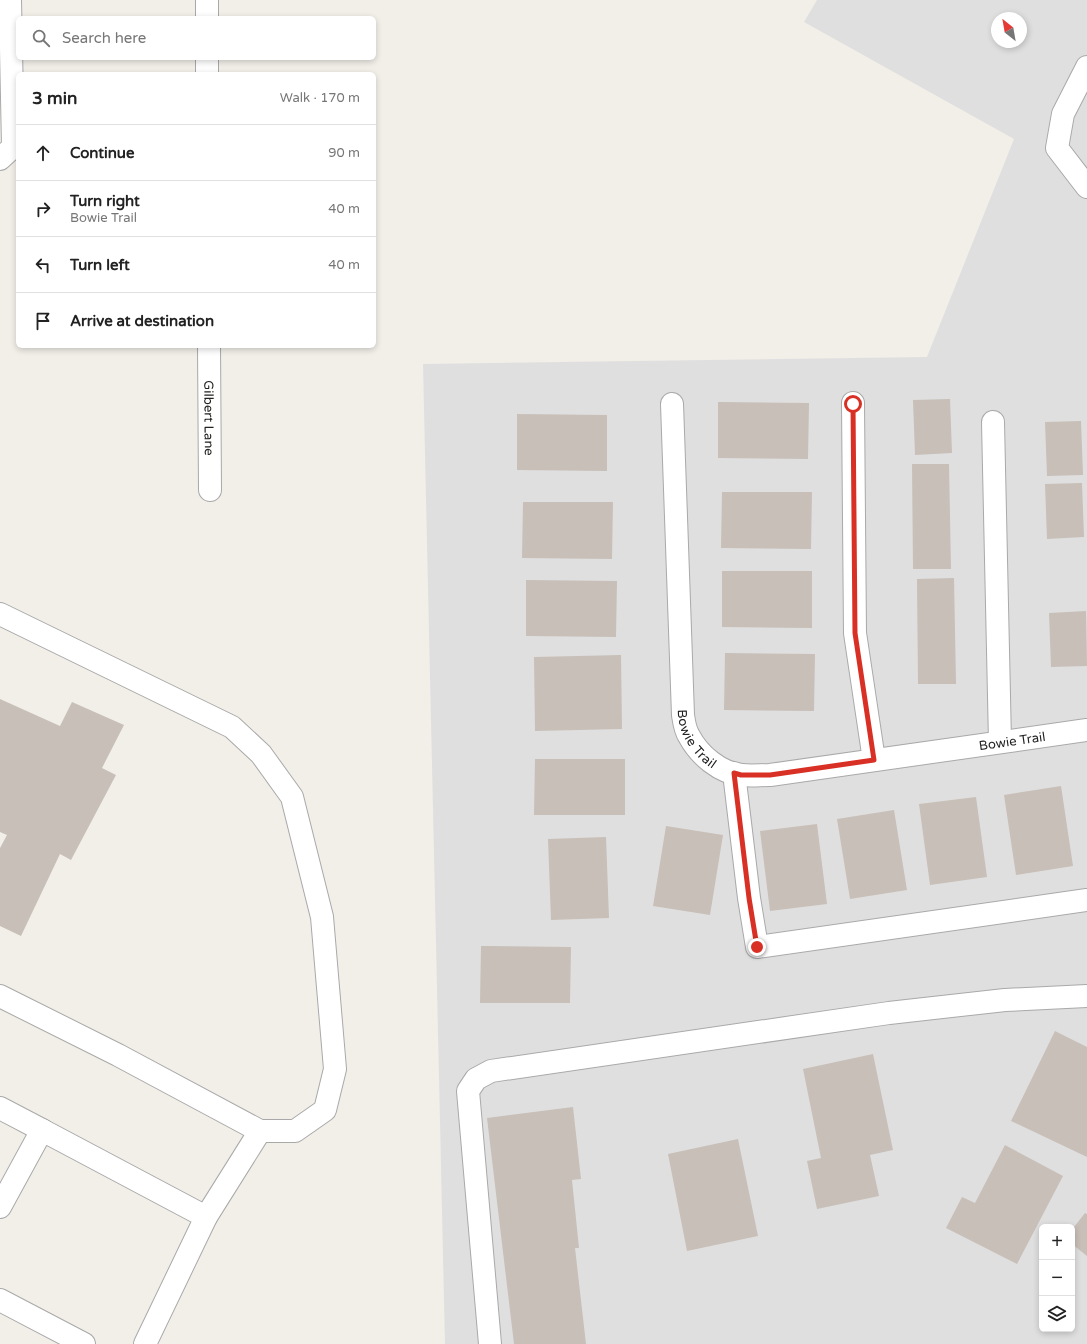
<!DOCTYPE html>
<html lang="en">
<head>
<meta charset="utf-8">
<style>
  body { margin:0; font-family:"Varela Round",sans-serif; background:#f2f2f2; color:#222 }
  .controls { position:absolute; right:12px; bottom:12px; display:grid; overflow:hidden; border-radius:6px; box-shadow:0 2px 6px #0003 }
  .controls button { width:36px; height:36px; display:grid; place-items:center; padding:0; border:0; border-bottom:1px solid #e0e0e0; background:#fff; color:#222; font:20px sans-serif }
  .compass { position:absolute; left:991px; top:12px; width:36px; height:36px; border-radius:50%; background:#fff; box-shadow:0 2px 6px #0003; rotate:329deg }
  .stop { position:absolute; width:12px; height:12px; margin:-9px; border:3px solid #d93025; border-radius:50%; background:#fff }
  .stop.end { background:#d93025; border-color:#fff; box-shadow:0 1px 4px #0008 }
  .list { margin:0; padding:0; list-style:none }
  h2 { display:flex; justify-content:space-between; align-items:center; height:52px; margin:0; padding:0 16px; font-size:17px }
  h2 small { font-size:13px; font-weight:400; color:#767676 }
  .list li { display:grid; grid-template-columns:26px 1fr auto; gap:12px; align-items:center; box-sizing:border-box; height:56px; padding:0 16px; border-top:1px solid #e0e0e0 }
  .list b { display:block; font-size:15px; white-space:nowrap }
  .list p { margin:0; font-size:13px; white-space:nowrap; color:#767676 }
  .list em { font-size:13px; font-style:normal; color:#767676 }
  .icon { flex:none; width:22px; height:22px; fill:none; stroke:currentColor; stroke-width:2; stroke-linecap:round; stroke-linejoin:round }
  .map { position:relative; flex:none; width:1087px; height:1344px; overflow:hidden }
  .search { position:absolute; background:#fff; box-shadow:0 2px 6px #0003; left:16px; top:16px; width:360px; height:44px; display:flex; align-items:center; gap:10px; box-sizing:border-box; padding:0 14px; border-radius:6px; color:#767676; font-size:15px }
  .panel { position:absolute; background:#fff; box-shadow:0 2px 6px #0003; left:16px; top:72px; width:360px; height:276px; border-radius:6px }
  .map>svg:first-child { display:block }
</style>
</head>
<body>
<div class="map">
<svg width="1087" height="1344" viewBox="0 0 1087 1344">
  <rect width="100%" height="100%" fill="#f2efe9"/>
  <path fill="#e0dfdf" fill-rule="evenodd" d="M 817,0 L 1087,0 L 1087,1344 L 445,1344 L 423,364 L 927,357 L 1014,139 L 804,22 ZM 997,18 L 1021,18 L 1021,42 L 997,42 ZM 1042,1227 L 1072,1227 L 1072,1329 L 1042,1329 Z"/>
  <path fill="#c7bfb8" d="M 950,399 L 952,453 L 915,455 L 913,400 Z
    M 718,402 L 809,403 L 808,459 L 718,458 Z
    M 517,414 L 607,415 L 607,471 L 517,470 Z
    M 1081,421 L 1083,475 L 1047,476 L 1045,422 Z
    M 912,464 L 949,464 L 951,569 L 913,569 Z
    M 1082,483 L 1084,537 L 1047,539 L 1045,484 Z
    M 722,492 L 812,492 L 811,549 L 721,548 Z
    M 523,502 L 613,502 L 612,559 L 522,558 Z
    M 722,571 L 812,571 L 812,628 L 722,627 Z
    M 954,578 L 956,684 L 918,684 L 917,579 Z
    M 526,580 L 617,581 L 616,637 L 526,636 Z
    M 1086,611 L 1087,666 L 1051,667 L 1049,613 Z
    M 725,653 L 815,654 L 814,711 L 724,710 Z
    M 621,655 L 622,729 L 535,731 L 534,657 Z
    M 0,699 L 60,726 L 72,702 L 124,725 L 102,768 L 116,775 L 71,860 L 60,854 L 21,936 L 0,926 L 0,848 L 7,835 L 0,832 Z
    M 535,759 L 625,759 L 625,815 L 534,815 Z
    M 1061,786 L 1073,866 L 1016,875 L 1004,795 Z
    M 976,797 L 987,877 L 930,885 L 919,804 Z
    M 894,810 L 907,890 L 850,899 L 837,819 Z
    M 817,824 L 827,904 L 770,911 L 760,831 Z
    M 666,826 L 723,835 L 710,915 L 653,906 Z
    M 606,837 L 609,918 L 551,920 L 548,839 Z
    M 481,946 L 571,947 L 570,1003 L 480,1003 Z
    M 1055,1031 L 1087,1047 L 1087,1157 L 1011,1121 Z
    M 873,1054 L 893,1150 L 870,1155 L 879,1196 L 817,1209 L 807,1161 L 821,1158 L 803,1069 Z
    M 573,1107 L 581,1179 L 572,1180 L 579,1248 L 575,1248 L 586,1344 L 514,1344 L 487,1118 Z
    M 738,1139 L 758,1236 L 687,1251 L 668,1154 Z
    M 1005,1145 L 1063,1176 L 1017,1264 L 946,1228 L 962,1197 L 975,1203 Z
    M 1085,1213 L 1087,1214 L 1087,1256 L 1072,1244 L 1072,1233 L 1074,1227 Z"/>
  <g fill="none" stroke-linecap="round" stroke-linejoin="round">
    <g stroke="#a9a9a9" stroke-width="24">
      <g id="minor">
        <path d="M 207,0 L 207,18"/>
        <path d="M 207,58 L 207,74"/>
        <path d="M 1087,67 L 1063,114 L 1057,148 L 1087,187"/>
        <path d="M 0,159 L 13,147 L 10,0"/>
        <path id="s1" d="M 209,346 L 210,490"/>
        <path d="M 853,403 L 855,633 L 874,760"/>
        <path id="s2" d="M 672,404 L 683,715 C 684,722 685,730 689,736 C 699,755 720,773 742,775 C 751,776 760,775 770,775 L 1087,730"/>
        <path d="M 993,422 L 1000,742"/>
        <path d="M 0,614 L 232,727 L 261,754 L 292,797 L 322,917 L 335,1069 L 325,1110 L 295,1131 L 260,1131 L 206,1217"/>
        <path d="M 734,773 L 749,898 L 757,947 L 1087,900"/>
        <path d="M 0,996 L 118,1055 L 260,1131"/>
        <path d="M 0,1108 L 42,1130"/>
        <path d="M 0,1207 L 42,1130 L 206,1217 L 145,1344"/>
        <path d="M 0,1300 L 84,1344"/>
        <path d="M 490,1344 L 468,1091 L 476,1079 L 491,1071 L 889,1013 L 1005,1000 L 1087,996"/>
      </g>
    </g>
    <use href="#minor" stroke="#fff" stroke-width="22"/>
  </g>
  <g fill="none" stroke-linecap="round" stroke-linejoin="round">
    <path stroke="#d93025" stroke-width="5" d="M 757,947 L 749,898 L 734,773 L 741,775 L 770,775 L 874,760 L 855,633 L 853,404"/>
  </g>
  <g text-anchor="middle" stroke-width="3.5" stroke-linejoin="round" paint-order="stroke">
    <g font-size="13" fill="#222" stroke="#fff">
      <text dy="5" stroke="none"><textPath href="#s1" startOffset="72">Gilbert Lane</textPath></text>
      <text dy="5" stroke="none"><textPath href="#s2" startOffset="339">Bowie Trail</textPath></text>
      <text dy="5" stroke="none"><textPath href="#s2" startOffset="674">Bowie Trail</textPath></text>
    </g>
  </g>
</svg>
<div class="controls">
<button>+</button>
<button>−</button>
<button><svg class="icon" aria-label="layers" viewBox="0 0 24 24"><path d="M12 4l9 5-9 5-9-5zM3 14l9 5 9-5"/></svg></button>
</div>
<svg class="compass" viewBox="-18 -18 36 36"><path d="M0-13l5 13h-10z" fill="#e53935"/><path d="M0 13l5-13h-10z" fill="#767676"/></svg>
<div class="stop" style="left:853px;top:404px"></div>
<div class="stop end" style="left:757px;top:947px"></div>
<div class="search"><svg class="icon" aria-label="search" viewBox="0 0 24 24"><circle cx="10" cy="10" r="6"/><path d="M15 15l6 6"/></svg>Search here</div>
<section class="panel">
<h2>3 min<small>Walk · 170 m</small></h2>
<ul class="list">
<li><svg class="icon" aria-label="ahead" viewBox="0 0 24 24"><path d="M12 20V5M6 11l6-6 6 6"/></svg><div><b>Continue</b></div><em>90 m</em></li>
<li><svg class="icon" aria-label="right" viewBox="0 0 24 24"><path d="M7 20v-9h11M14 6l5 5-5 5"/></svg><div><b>Turn right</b><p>Bowie Trail</p></div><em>40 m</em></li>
<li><svg class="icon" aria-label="left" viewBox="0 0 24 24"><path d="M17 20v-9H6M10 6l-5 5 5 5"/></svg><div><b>Turn left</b></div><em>40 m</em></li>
<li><svg class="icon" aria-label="arrive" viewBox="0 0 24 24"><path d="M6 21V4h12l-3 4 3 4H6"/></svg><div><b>Arrive at destination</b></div></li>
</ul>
</section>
</div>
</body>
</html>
